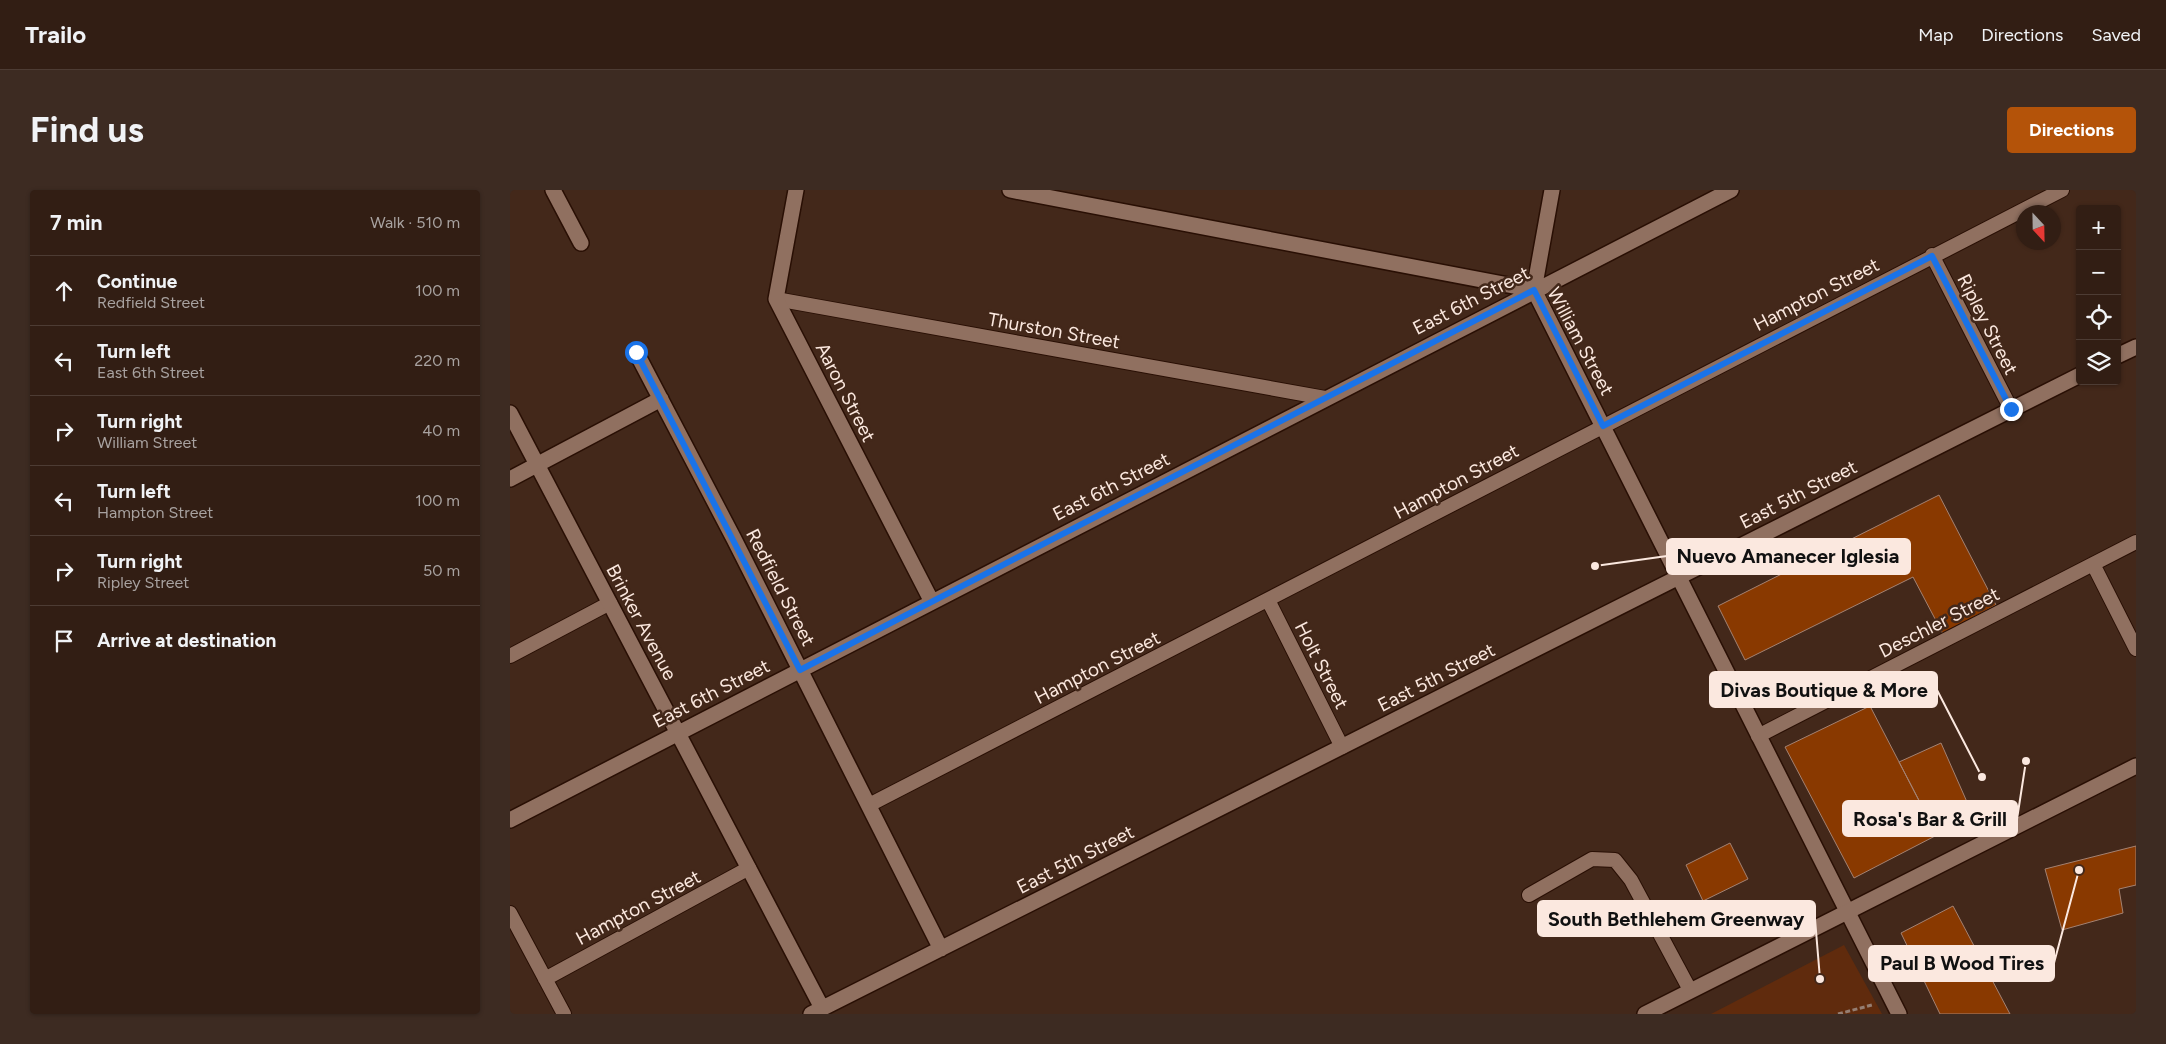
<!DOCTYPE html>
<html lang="en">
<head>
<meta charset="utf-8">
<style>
  body { margin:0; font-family:Figtree,sans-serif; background:#3d2b22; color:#f1f3f6 }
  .controls { position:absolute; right:15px; top:15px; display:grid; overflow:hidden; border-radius:5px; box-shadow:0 1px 4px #0004 }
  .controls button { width:45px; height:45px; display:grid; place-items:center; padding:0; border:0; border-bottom:1px solid #4d3c34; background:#321e14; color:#f1f3f6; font:25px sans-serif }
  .compass { position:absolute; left:1506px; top:15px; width:45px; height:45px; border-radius:50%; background:#321e14; box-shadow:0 1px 4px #0004; rotate:158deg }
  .stop { position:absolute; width:15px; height:15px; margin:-11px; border:4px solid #1a73e8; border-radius:50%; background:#fff }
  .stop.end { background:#1a73e8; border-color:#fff; box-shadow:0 1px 5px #0008 }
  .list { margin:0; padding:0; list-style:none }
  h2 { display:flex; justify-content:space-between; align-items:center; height:65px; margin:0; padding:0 20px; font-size:21px }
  h2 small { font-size:16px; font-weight:400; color:#a8a2a0 }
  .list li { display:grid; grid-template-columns:32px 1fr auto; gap:15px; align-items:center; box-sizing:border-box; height:70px; padding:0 20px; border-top:1px solid #4d3c34 }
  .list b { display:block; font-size:19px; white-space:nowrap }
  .list p { margin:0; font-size:16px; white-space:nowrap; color:#a8a2a0 }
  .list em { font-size:16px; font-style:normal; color:#a8a2a0 }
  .icon { flex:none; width:28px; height:28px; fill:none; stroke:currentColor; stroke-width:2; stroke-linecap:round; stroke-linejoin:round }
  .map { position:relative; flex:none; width:1626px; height:824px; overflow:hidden; border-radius:5px }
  header { display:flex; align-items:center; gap:30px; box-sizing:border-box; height:70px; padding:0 25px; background:#321e14; border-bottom:1px solid #4d3c34 }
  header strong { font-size:24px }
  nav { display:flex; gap:28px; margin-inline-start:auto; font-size:18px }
  .intro { display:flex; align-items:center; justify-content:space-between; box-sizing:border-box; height:120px; padding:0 30px }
  h1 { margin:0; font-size:35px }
  .button { padding:12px 22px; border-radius:5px; background:#b45309; color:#fff; font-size:18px; font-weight:700 }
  main { display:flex; gap:30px; padding:0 30px }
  aside { flex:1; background:#321e14; border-radius:5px; box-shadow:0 1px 4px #0004 }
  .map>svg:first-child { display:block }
</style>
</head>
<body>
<header>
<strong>Trailo</strong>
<nav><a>Map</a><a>Directions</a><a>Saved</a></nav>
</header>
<div class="intro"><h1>Find us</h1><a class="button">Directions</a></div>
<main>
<aside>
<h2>7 min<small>Walk · 510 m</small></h2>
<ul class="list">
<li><svg class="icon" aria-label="ahead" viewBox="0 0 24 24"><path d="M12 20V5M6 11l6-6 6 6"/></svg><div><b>Continue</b><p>Redfield Street</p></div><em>100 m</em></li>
<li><svg class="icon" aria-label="left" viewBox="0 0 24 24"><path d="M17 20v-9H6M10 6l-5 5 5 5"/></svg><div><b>Turn left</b><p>East 6th Street</p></div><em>220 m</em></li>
<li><svg class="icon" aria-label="right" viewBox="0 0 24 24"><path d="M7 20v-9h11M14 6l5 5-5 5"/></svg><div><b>Turn right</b><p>William Street</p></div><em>40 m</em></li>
<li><svg class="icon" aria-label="left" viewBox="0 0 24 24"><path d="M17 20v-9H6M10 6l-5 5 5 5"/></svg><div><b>Turn left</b><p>Hampton Street</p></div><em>100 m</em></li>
<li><svg class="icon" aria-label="right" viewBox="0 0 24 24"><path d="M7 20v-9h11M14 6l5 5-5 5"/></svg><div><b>Turn right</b><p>Ripley Street</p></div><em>50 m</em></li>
<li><svg class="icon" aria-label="arrive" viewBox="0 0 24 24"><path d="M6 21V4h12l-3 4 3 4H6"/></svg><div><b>Arrive at destination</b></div></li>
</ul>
</aside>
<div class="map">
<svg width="1626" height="824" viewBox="0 0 1626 824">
  <rect width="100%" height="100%" fill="#43281a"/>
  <path fill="#602b0d" d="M 1334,755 L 1372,824 L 1201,824 Z"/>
  <path fill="#893900" stroke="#a48272" d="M 1429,305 L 1486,415 L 1433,444 L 1403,387 L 1235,470 L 1208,416 Z
    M 1360,516 L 1427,645 L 1344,688 L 1275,557 Z
    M 1431,553 L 1457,612 L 1419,630 L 1389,572 Z
    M 1220,653 L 1238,689 L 1193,711 L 1176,675 Z
    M 1626,656 L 1626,695 L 1609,699 L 1613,723 L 1552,740 L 1535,679 Z
    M 1443,716 L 1500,824 L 1430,824 L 1391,743 Z"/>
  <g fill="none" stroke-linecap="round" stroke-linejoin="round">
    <g stroke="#290f04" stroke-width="16">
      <path id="lane" d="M 1422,65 L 1501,219
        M 266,109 L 815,208
        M 1583,374 L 1626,459
        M 758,410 L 832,557
        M 0,466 L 100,413
        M 1248,546 L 1626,352
        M 359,615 L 1552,0
        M 1019,705 L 1082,669 L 1105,670 L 1121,690 L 1180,800
        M 0,723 L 54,824
        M 35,789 L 239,678"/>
    </g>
    <g stroke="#290f04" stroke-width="18">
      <path id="street" d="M 43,0 L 71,53
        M 286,0 L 266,109 L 422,412
        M 500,0 L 1024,100
        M 1024,100 L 1389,824
        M 1024,100 L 1042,0
        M 126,162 L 224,349 L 431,759
        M 1607,166 L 1626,157
        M 0,223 L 312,818
        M 0,289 L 151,209
        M 0,630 L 1221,0
        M 301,824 L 1570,185"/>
    </g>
    <g stroke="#290f04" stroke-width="18">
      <path id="secondary" d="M 1135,824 L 1626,576"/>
    </g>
    <path stroke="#957e72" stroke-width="3" stroke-dasharray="5 2.5" stroke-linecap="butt" d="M 1328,824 L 1362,815"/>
    <use href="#lane" stroke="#907060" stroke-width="14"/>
    <use href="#street" stroke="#907060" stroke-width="15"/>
    <use href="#secondary" stroke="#907060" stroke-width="15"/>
  </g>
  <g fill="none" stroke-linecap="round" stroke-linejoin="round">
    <path stroke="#1a73e8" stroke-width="6" d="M 126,162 L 290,480 L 1024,100 L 1093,236 L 1422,66 L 1501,219"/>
  </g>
  <g text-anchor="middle" stroke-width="5" stroke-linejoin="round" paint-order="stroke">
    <g font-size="19" fill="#fbe8df" stroke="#43281a">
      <text transform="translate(1306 104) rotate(-27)" y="7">Hampton Street</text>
      <text transform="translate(961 110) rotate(-27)" y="7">East 6th Street</text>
      <text transform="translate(1478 134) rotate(63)" y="7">Ripley Street</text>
      <text transform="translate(544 140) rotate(10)" y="7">Thurston Street</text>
      <text transform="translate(1071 151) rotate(62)" y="7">William Street</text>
      <text transform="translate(336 202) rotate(63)" y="7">Aaron Street</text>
      <text transform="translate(946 291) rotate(-28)" y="7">Hampton Street</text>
      <text transform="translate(601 296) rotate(-27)" y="7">East 6th Street</text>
      <text transform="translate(1288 304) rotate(-27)" y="7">East 5th Street</text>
      <text transform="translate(271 397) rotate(63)" y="7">Redfield Street</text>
      <text transform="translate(132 432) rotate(62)" y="7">Brinker Avenue</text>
      <text transform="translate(1429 432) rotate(-27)" y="7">Deschler Street</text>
      <text transform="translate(812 475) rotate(63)" y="7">Holt Street</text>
      <text transform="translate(587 477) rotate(-27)" y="7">Hampton Street</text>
      <text transform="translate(926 487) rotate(-27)" y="7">East 5th Street</text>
      <text transform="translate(201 503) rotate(-27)" y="7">East 6th Street</text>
      <text transform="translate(565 669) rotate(-27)" y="7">East 5th Street</text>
      <text transform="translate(128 717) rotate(-28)" y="7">Hampton Street</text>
    </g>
  </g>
  <path fill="none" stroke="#fbe8df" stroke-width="2" d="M1085 376L1157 366M1472 587L1427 500M1516 571L1507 629M1310 789L1305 729M1569 680L1544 773"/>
  <g fill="#fbe8df" stroke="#43281a" stroke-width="2">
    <circle cx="1085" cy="376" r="5"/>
    <circle cx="1472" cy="587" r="5"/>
    <circle cx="1516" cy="571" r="5"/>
    <circle cx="1310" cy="789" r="5"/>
    <circle cx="1569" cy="680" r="5"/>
  </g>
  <g fill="#fbe8df" stroke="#fbe8df" stroke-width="2">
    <rect x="1157" y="349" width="243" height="35" rx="5"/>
    <rect x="1200" y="482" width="227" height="35" rx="5"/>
    <rect x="1333" y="611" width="174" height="35" rx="5"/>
    <rect x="1028" y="711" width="277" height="35" rx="5"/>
    <rect x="1359" y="756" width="185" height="35" rx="5"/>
  </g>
  <g font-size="20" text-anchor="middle" font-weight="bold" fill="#111">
    <text x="1278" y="373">Nuevo Amanecer Iglesia</text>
    <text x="1314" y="507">Divas Boutique &amp; More</text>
    <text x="1420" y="636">Rosa's Bar &amp; Grill</text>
    <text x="1166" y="736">South Bethlehem Greenway</text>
    <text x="1452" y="780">Paul B Wood Tires</text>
  </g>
</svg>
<div class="controls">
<button>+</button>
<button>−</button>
<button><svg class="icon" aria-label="locate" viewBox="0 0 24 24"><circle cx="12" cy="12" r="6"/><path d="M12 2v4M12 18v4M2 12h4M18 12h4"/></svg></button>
<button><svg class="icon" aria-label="layers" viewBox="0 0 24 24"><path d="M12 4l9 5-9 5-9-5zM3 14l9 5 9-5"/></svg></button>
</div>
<svg class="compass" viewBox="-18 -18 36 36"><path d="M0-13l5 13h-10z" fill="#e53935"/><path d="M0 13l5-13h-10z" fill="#a8a2a0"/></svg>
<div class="stop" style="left:126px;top:162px"></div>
<div class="stop end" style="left:1501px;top:219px"></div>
</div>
</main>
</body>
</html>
